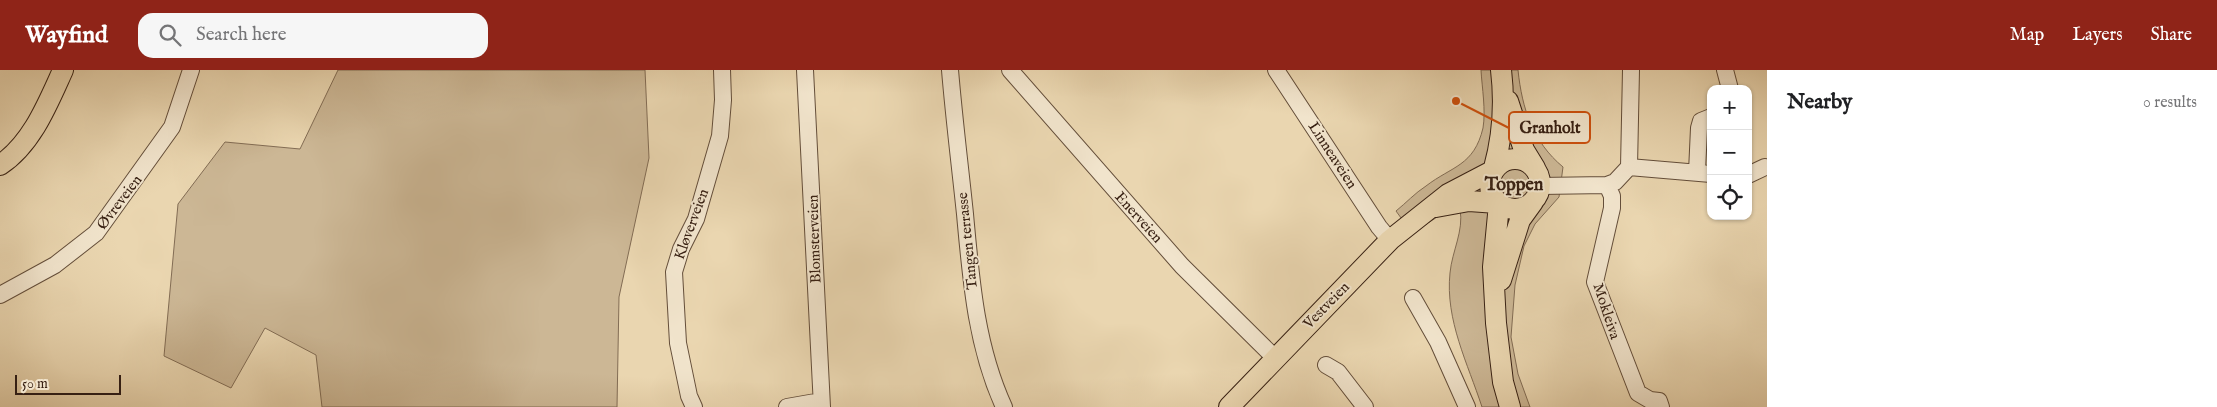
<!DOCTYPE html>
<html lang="en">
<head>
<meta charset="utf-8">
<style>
  body { margin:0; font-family:"IM FELL English",serif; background:#f6f6f6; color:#202124 }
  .controls { position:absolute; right:15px; top:15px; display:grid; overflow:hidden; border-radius:10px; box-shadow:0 1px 4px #0004 }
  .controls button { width:45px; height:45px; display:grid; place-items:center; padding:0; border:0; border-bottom:1px solid #e0e0e0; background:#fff; color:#202124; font:25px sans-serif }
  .scale { position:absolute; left:15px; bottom:12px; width:106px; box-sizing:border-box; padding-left:5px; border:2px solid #372013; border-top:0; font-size:14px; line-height:18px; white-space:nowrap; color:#372013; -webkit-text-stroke:4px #f1e4cc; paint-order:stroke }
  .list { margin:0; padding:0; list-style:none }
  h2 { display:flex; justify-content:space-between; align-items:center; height:65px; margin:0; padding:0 20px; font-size:21px }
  h2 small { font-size:16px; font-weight:400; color:#757577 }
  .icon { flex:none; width:28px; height:28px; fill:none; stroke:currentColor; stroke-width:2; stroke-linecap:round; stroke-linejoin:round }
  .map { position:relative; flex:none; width:1767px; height:337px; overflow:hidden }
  header { display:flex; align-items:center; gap:30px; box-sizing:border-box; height:70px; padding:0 25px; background:#8f2418; color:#fff }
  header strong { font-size:24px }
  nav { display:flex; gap:28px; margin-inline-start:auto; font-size:18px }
  .search { width:350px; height:45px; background:#f6f6f6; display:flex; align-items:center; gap:12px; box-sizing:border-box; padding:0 18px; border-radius:15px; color:#757577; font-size:19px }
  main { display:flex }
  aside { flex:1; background:#fff }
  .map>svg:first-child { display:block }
</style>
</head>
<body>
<header>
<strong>Wayfind</strong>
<div class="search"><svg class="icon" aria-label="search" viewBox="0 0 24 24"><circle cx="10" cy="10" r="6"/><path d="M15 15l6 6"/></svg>Search here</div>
<nav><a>Map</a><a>Layers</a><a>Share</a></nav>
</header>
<main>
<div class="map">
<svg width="1767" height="337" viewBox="0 0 1767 337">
  <rect width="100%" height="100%" fill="#ead6b0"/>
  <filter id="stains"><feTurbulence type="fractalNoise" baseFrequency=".004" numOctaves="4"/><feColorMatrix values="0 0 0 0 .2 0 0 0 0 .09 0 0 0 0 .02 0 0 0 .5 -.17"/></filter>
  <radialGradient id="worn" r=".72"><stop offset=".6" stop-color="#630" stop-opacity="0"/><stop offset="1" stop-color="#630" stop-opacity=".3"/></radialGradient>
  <path fill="#ccb795" stroke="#826c54" d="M 338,0 L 645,0 L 649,88 L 619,227 L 617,337 L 322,337 L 316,285 L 265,258 L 231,318 L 164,286 L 178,134 L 225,72 L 300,79 Z
    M 1481,0 L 1518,0 C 1522,39 1533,72 1563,97 L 1559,127 L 1535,154 L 1524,176 L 1515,215 L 1511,267 L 1518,304 L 1530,337 L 1482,337 C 1468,294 1445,250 1450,203 C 1452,181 1464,161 1460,139 L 1442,144 L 1412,163 L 1396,141 C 1406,133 1415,123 1426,116 C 1452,96 1474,96 1483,58 C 1486,40 1482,18 1481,0 Z"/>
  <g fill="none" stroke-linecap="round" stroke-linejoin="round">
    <g stroke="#644e3a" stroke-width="18">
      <path id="minor" d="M 805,0 L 822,337
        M 950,0 C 954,48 960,96 965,144 C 971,210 976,276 1004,337
        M 1010,0 L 1182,196 L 1275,288
        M 1276,0 L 1379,157 L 1390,170
        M 1725,0 L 1730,19
        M 1629,97 L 1711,104
        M 1697,102 L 1699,58 L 1701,51 L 1711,47
        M 1748,105 L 1765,97
        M 1607,115 L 1612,126 L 1612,138 L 1595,212 L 1638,323 L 1650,330 L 1659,331 L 1661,337
        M 1540,116 L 1607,115 L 1615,112 L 1629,97 L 1631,0
        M 0,225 L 55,195 L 96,163 L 172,57 L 191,0
        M 1413,228 L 1438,272 L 1467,337
        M 1326,295 L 1338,302 L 1365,337
        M 694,337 L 689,326 L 678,273 L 674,202 L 681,179 L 696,149 L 720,66 L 723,30 L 722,0
        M 787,337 L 821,331"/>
    </g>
    <g stroke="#372013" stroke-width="22">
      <path id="major" d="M 1508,31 L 1524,80 L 1535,98
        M1490 114a25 25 0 1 1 50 0a25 25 0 1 1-50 0Z
        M 0,95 C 32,74 48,33 63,0
        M 1494,98 C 1503,65 1505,33 1501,0
        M 1499,134 L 1493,197 L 1496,253 L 1503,312 L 1510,337
        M 1436,137 L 1469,131 L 1497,133
        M 1501,210 L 1520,150 L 1533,132
        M 1229,337 L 1390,170 L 1448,124 L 1492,101"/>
    </g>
    <use href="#minor" stroke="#f1e4cc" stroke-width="16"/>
    <use href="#major" stroke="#ead6b0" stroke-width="20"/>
  </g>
  <g text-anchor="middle" stroke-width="4" stroke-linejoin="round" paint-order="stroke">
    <g font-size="15" fill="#372013" stroke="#f1e4cc">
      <text transform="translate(1333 85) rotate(57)" y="5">Linneaveien</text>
      <text transform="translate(119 132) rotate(-53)" y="5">Øvreveien</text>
      <text transform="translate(1139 147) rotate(48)" y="5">Enerveien</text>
      <text transform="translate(691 154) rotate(-70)" y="5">Kløverveien</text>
      <text transform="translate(814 169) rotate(-92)" y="5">Blomsterveien</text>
      <text transform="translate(967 171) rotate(-96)" y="5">Tangen terrasse</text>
      <text transform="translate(1326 235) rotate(-46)" y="5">Vestveien</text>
      <text transform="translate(1607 241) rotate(72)" y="5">Mokleiva</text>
    </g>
    <g font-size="18" font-weight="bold" fill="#372013" stroke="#f1e4cc">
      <text x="1514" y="120">Toppen</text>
    </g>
  </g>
  <path fill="none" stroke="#cd500d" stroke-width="2" d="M1456 31L1509 58"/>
  <circle fill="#cd500d" stroke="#f1e4cc" stroke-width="2" cx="1456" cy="31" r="5"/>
  <rect fill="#f1e4cc" stroke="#cd500d" stroke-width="2" x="1509" y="42" width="81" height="31" rx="5"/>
  <g font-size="16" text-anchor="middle" font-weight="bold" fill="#372013">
    <text x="1550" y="63">Granholt</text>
  </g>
  <rect width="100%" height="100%" filter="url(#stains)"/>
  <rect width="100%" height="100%" fill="url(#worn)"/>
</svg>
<div class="controls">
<button>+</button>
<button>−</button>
<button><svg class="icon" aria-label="locate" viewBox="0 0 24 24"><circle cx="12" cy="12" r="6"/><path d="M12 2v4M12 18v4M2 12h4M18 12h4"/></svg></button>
</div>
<div class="scale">50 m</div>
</div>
<aside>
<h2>Nearby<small>0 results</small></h2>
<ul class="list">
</ul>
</aside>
</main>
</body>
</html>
